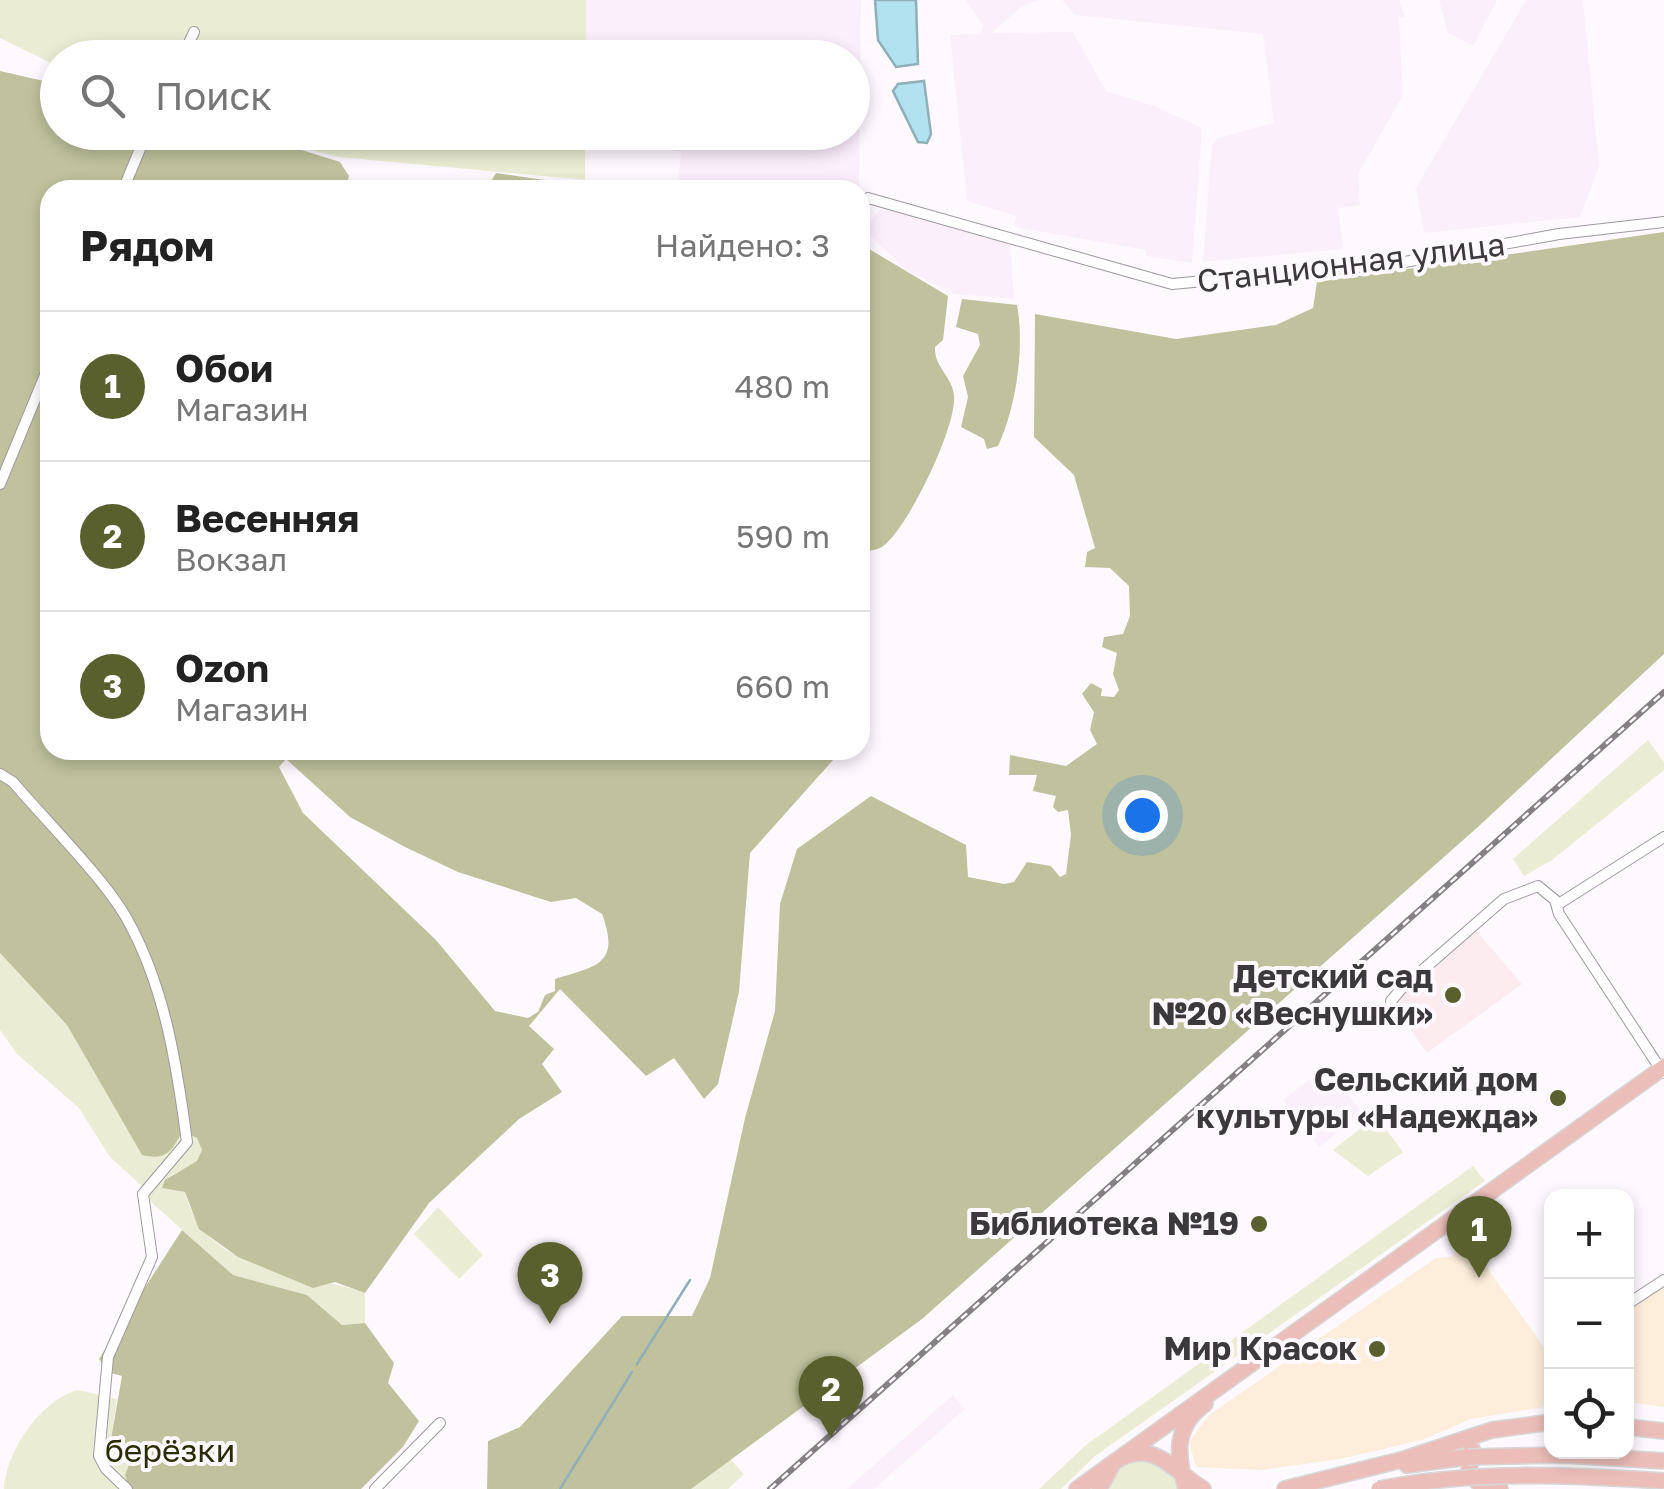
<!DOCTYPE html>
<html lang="ru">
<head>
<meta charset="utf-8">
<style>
  body { margin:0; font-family:"Golos Text",sans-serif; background:#f6f6f6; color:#222 }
  .controls { position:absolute; right:30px; bottom:30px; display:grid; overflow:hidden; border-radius:20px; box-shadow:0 5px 15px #0003 }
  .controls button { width:90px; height:90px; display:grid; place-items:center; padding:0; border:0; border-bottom:2px solid #e0e0e0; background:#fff; color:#222; font:50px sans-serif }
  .you { position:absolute; left:1142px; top:815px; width:35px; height:35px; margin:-25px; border:8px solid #fff; border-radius:50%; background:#1a73e8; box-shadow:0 0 0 15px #1a73e833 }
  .badge { display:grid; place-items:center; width:65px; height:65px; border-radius:50%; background:#59602e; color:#fff; font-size:32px; font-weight:700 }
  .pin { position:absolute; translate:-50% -82px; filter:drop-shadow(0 2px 5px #0008) }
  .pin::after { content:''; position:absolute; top:52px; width:35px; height:30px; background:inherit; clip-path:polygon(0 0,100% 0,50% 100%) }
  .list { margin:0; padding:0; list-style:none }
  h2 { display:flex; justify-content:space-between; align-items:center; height:130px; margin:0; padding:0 40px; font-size:42px }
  h2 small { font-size:32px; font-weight:400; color:#767676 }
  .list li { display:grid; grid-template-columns:65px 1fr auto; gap:30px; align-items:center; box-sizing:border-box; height:150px; padding:0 40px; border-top:2px solid #e0e0e0 }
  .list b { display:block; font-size:38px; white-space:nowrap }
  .list p { margin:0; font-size:32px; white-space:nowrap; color:#767676 }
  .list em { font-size:32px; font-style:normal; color:#767676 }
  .icon { flex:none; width:55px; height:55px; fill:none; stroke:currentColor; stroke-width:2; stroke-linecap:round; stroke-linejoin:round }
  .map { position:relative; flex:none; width:1664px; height:1489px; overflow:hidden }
  .search { position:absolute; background:#fff; box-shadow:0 5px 15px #0003; left:40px; top:40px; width:830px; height:110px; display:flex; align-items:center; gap:25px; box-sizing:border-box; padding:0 35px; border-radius:55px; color:#767676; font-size:38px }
  .panel { position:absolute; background:#fff; box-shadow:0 5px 15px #0003; left:40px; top:180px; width:830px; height:580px; border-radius:30px }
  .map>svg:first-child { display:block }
</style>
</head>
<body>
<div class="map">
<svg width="1664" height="1489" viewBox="0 0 1664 1489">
  <rect width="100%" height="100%" fill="#fef9ff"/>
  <path fill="#fdeedb" d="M 1470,1244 L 1551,1357 L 1551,1406 L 1471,1419 L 1422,1440 L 1340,1459 L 1262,1470 L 1196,1467 L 1189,1442 L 1209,1415 L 1436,1258 L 1450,1257 Z
    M 1664,1286 L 1664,1407 L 1627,1402 L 1626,1309 Z"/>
  <path fill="#fbeffc" d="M 586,0 L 861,0 L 859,190 L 677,190 L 681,152 L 585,135 L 852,132 L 852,58 L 586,57 Z
    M 966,0 L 1038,0 L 1020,8 L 991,33 L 1073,32 L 1106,91 L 1157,107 L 1202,128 L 1192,263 L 1146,256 L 1146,250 L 1014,227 L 1016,216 L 967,201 L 950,35 L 980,34 L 983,26 Z
    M 1062,0 L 1399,0 L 1405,17 L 1399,18 L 1403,95 L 1358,174 L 1360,205 L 1338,208 L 1343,249 L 1203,262 L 1212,145 L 1218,138 L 1274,123 L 1263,34 L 1075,15 Z
    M 1439,0 L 1497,0 L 1473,46 L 1448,33 Z
    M 1526,0 L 1583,0 L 1599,166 L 1580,217 L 1424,233 L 1416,188 Z
    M 899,208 L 1010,243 L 1014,299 L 955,294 L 906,270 L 864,230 L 880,210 Z
    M 1328,1065 L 1362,1113 L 1319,1147 L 1283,1100 Z
    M 953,1395 L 965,1409 L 874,1489 L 847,1489 Z"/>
  <path fill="#fcecf0" d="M 1474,928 L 1522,984 L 1427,1053 L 1393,1005 L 1407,986 Z"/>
  <path fill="#eaedd3" d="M 0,0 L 586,0 L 586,57 L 58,58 L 57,66 L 0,38 Z
    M 241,133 L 585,133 L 585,180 L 339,157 Z
    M 1648,740 L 1664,762 L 1664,770 L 1552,860 L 1524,876 L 1513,859 Z
    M 0,953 L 67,1025 L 142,1155 L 183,1130 L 197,1138 L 202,1150 L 197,1162 L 172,1175 L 163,1188 L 185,1192 C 204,1274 301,1270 365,1293 L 365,1323 L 342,1325 L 307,1295 L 233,1275 L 151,1202 L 144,1188 L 110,1157 L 79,1108 L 17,1054 L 0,1030 Z
    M 1376,1116 L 1403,1152 L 1368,1176 L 1333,1150 Z
    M 1473,1166 L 1485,1181 L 1095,1456 L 1061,1489 L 1039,1489 L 1086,1445 Z
    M 438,1207 L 483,1255 L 459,1279 L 414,1234 Z
    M 78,1390 L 117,1399 L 111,1439 L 131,1460 L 130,1489 L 4,1489 C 6,1451 41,1400 78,1390 Z
    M 1136,1458 C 1157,1461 1172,1467 1180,1489 L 1104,1489 L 1116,1468 Z
    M 730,1459 L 744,1474 L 728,1489 L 691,1489 Z"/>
  <path fill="#bfc29c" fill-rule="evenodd" d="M 0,71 L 57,84 L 58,132 L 248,133 L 340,162 L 349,176 L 345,190 L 50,190 L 50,750 L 842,750 L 750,853 L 739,992 L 718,1084 L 704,1099 L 674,1058 L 646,1076 L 560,989 L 529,1026 L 554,1049 L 542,1064 L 562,1092 L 519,1119 L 429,1203 L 365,1293 L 335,1282 L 313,1288 L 238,1257 L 199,1229 L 185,1192 L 162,1188 L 165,1180 L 197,1161 L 202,1150 L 197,1138 L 183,1131 C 171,1151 167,1161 142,1155 L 67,1025 L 0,953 ZM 286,759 L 350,817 L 405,847 L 458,872 L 551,902 L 576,898 L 602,914 C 620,963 599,966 555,979 L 555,991 L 545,995 L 538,1012 L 528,1018 L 495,1011 L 436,940 L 303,813 L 279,767 Z
    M 496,173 L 613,190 L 486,190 Z
    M 1664,232 L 1664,654 L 1479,826 L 922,1319 L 691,1489 L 487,1489 L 488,1441 L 520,1427 L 622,1316 L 692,1316 L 710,1278 L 745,1118 L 775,1011 L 780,904 L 797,849 L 871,796 L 966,845 L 968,877 L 1004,884 L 1014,882 L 1027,862 L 1051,866 L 1060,877 L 1066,874 L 1071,835 L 1068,810 L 1058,812 L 1053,807 L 1056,796 L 1033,791 L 1037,775 L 1009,775 L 1010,755 L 1066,766 L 1097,744 L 1090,730 L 1094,712 L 1082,694 L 1091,683 L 1102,689 L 1101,696 L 1114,697 L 1119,690 L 1113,674 L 1117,653 L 1102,647 L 1104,637 L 1123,634 L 1130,616 L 1129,586 L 1110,568 L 1085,567 L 1087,552 L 1095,548 L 1074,475 L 1034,437 L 1035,314 L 1176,339 L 1276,325 L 1313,308 L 1317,282 Z
    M 869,249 L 948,296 L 943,340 L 935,347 C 934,368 953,377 954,396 C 957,426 908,529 882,547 C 877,550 866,551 860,553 L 860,254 Z
    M 962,299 L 1017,305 C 1025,347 1016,408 998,446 L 987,449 L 984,439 L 961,427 L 968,397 L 963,376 L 980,345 L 978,334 L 956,327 Z
    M 182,1230 L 233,1275 L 307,1295 L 342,1325 L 365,1323 L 394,1363 L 388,1383 L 419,1421 L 403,1447 L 361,1489 L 130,1489 L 125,1475 L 131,1460 L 111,1439 L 122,1376 L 107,1372 L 99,1359 Z"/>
  <path fill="#b2e2ef" stroke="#8fafb9" stroke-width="2.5" d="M 875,0 L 916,0 L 918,64 L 896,67 L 878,40 Z
    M 924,81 L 931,134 L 927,143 L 918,142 L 893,91 L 898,84 Z"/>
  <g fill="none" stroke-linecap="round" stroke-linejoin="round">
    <path stroke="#8fafb9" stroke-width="2.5" d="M 637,1364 L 690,1280
      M 560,1489 L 632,1372"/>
    <g stroke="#9e989f" stroke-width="12">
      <path id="street" d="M 182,58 L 194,32
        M 123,190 L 147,132
        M 868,198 L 1172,284 L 1399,263 L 1559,234 L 1664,222
        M 0,484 L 50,363
        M 0,774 L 13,782 C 45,820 104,878 127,919 C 165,987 177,1066 187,1142 L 143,1194 L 152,1257 L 108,1357 L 99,1456 L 106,1469 L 127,1489
        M 1557,905 L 1664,837
        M 1394,1021 L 1391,1001 L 1402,988 L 1504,899 L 1538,886 L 1555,900 L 1559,914 L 1663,1073
        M 1626,1305 L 1664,1280
        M 375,1489 L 440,1423"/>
    </g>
    <g stroke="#d8d7d8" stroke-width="18">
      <path id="primary" d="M 1626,1427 L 1664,1431
        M 1472,1449 L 1469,1472 L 1482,1487 L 1500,1489
        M 1407,1465 L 1468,1457
        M 1077,1489 L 1664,1067
        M 1099,1489 L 1114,1462 C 1153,1437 1172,1470 1203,1489
        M 1186,1489 C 1177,1455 1173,1427 1205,1404
        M 1285,1489 L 1401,1460 L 1492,1430 L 1552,1422"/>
    </g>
    <use href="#street" stroke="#fff" stroke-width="10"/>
    <use href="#primary" stroke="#ecbeb9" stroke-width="15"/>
    <g stroke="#848084" stroke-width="6">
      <path id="rail" d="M 770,1489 L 1664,692"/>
    </g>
    <use href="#rail" stroke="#fef9ff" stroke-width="2.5" stroke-dasharray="8" stroke-linecap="butt"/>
    <g stroke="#d8d7d8" stroke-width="18" stroke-linecap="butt">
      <path id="primary-bridge" d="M 1468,1457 L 1565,1455 L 1664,1461
        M 1379,1489 C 1475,1470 1567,1475 1664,1481"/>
    </g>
    <use href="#primary-bridge" stroke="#ecbeb9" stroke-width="15"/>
  </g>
  <g fill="#59602e" stroke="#fef9ff" stroke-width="4">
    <circle cx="1453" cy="995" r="10"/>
    <circle cx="1558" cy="1098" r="10"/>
    <circle cx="1259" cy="1224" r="10"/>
    <circle cx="1377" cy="1349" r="10"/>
  </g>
  <g text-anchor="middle" stroke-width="8" stroke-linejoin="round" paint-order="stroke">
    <g font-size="32" fill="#3c393c" stroke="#fef9ff">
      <text transform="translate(1351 263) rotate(-7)" y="11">Станционная улица</text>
    </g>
    <g font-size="32" font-weight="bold" fill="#3c393c" stroke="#fef9ff" text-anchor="end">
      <text x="1433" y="988">Детский сад<tspan x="1433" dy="37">№20 «Веснушки»</tspan></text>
      <text x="1538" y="1091">Сельский дом<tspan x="1538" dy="37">культуры «Надежда»</tspan></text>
      <text x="1239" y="1235">Библиотека №19</text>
      <text x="1357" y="1360">Мир Красок</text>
    </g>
    <g font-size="32" fill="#2b2c00" stroke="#fef9ff">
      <text x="170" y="1462">берёзки</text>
    </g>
  </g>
</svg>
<div class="controls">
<button>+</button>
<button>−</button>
<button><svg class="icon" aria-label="locate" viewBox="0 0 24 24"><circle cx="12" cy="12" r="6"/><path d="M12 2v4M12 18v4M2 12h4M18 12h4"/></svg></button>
</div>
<div class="you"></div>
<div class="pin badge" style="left:1479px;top:1278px">1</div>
<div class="pin badge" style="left:831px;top:1438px">2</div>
<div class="pin badge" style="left:550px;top:1324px">3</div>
<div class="search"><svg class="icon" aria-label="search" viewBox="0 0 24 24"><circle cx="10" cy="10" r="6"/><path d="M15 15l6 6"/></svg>Поиск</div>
<section class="panel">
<h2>Рядом<small>Найдено: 3</small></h2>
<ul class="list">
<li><span class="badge">1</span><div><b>Обои</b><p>Магазин</p></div><em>480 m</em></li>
<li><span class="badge">2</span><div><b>Весенняя</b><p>Вокзал</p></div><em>590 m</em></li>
<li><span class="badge">3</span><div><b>Ozon</b><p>Магазин</p></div><em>660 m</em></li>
</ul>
</section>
</div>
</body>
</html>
